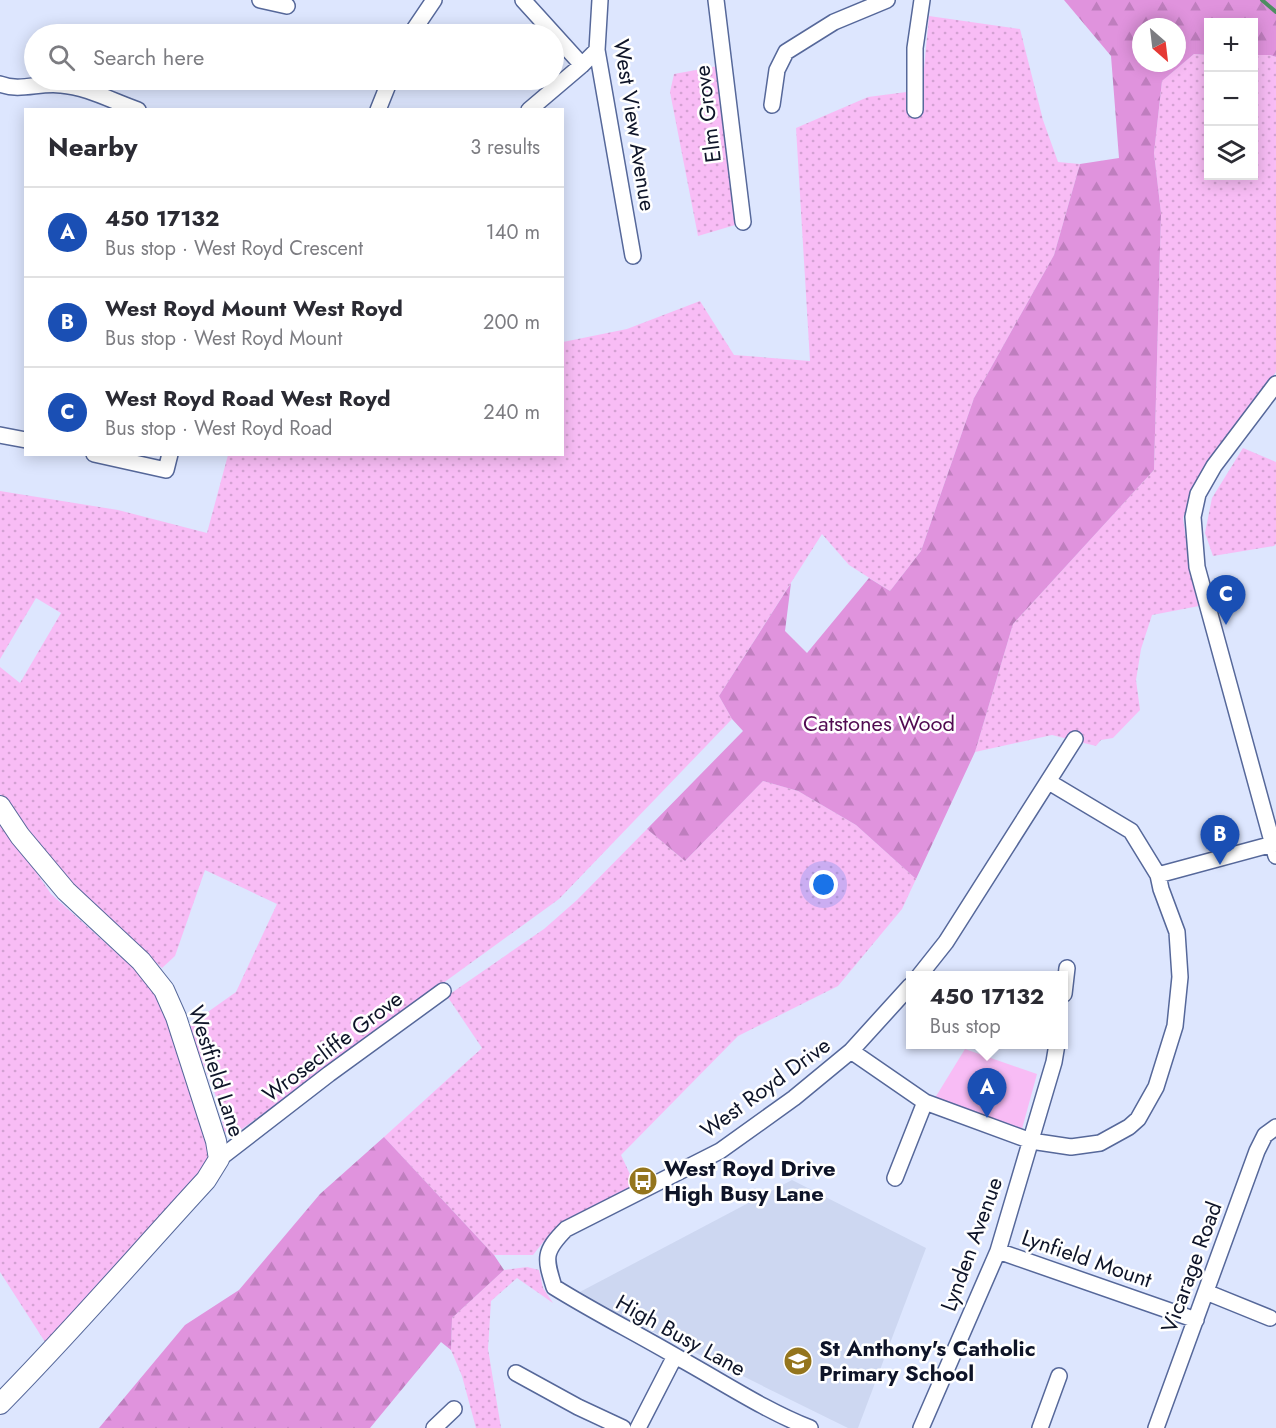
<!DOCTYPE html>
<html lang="en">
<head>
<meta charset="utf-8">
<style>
  body { margin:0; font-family:Jost,sans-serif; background:#f2f2f3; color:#2b2b33 }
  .controls { position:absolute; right:18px; top:18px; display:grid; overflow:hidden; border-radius:0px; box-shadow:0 3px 15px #0003 }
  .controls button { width:54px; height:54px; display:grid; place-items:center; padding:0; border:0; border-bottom:2px solid #e1e1e2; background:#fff; color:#2b2b33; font:30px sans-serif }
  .compass { position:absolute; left:1132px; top:18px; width:54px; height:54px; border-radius:50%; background:#fff; box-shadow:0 3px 15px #0003; rotate:152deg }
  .you { position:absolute; left:824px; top:885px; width:21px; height:21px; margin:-15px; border:4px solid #fff; border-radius:50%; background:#1a73e8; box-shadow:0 0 0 9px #1a73e833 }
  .badge { display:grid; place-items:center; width:39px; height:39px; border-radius:50%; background:#2563eb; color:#fff; font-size:20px; font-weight:700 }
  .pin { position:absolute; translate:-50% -50px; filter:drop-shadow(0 2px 3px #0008) }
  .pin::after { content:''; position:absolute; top:32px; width:21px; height:18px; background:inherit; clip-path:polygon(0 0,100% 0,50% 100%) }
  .popup { position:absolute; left:906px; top:971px; width:162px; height:78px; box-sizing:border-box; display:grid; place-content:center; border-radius:0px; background:#fff; filter:drop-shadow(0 2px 4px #0005); font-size:20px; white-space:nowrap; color:#7c7c81 }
  .popup b { font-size:22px; color:#2b2b33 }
  .popup::after { content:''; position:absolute; left:50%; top:100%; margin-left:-12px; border:12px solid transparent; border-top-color:#fff }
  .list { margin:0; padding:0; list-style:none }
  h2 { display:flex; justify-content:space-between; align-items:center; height:78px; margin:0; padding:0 24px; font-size:26px }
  h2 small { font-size:20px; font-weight:400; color:#7c7c81 }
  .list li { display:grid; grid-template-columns:39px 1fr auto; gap:18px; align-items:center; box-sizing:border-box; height:90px; padding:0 24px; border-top:2px solid #e1e1e2 }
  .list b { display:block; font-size:22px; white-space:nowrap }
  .list p { margin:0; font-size:20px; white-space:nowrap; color:#7c7c81 }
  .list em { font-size:20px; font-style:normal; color:#7c7c81 }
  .icon { flex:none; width:33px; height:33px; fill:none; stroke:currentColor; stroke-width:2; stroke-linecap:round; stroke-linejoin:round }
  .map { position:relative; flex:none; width:1276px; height:1428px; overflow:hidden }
  .search { position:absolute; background:#fff; box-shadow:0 3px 15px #0003; left:24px; top:24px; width:540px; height:66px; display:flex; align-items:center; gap:15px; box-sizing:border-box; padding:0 21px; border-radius:33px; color:#7c7c81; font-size:22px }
  .panel { position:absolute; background:#fff; box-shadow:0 3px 15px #0003; left:24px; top:108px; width:540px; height:348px; border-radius:0px }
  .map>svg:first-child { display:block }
</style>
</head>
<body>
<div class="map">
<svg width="1276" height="1428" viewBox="0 0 1276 1428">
  <defs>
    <pattern id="grass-dots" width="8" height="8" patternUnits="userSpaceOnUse" patternTransform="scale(1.5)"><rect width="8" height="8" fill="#f8bcf5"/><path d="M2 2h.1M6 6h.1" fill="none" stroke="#d3a1d2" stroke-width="1.8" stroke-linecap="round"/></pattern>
    <pattern id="forest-firs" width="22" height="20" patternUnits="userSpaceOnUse" patternTransform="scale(1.5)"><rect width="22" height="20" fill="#e093dd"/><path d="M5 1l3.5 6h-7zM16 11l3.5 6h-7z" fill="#bf7ebe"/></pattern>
  </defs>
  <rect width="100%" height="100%" fill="#dde6fe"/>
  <path fill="#cdd7f1" d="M 792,1180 L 926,1248 L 858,1428 L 848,1428 L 576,1294 Z"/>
  <path fill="url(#grass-dots)" d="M 929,16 L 1020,29 L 1043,120 L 1058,162 L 1080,164 L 1054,255 L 974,398 L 921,551 L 890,591 L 849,565 L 822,534 L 719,696 L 732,719 L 559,899 L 231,1137 L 224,1131 L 219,1104 L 188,1026 L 236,992 L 277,904 L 205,870 L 175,956 L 162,968 L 90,903 L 33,843 L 0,794 L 0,667 L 20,683 L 61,613 L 36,598 L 0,659 L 0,491 L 118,510 L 207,533 L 228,455 L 562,454 L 563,342 L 627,329 L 700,301 L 734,355 L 810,361 L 796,128 L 868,97 L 922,90 Z
    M 1194,54 L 1208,55 L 1208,176 L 1254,176 L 1254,55 L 1270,55 L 1276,57 L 1276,372 L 1197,479 L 1183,518 L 1191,575 L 1199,606 L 1152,615 L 1141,649 L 1136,680 L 1140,710 L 1113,738 L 1101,740 L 1096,746 L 1052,735 L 975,752 L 1013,624 L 1154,470 L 1161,213 L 1154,153 L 1162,81 Z
    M 718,66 L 735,225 L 698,236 L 670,92 L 674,74 Z
    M 1243,448 L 1276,462 L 1276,544 L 1274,546 L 1213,556 L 1205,533 L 1212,498 Z
    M 763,781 L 798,791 L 856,825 L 916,879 L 902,909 L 838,986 L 738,1036 L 621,1155 L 635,1185 L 544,1241 L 533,1255 L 494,1255 L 384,1137 L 482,1048 L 447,996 L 544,929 L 577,900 L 647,829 L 685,861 Z
    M 0,819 L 51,894 L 129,964 L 152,988 L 170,1020 L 210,1146 L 207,1164 L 47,1345 L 0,1272 Z
    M 527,1267 L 539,1270 L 543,1288 L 553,1303 L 517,1278 L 491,1301 L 488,1349 L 501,1428 L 476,1428 L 462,1376 L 451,1350 L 452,1318 L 504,1270 Z"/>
  <path fill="url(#forest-firs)" fill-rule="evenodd" d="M 1064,0 L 1276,0 L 1276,57 L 1270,55 L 1254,55 L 1254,22 L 1208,22 L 1208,55 L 1194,54 L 1162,81 L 1154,153 L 1161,213 L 1154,470 L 1013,624 L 975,752 L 916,879 L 856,825 L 798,791 L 763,781 L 685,861 L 647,829 L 743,731 L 732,719 L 719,696 L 791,583 L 785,631 L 807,653 L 869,578 L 890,591 L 921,551 L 974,398 L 1054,255 L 1080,164 L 1119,158 L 1111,56 ZM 1141,27 L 1177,27 L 1177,63 L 1141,63 Z
    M 384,1137 L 494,1255 L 504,1270 L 452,1318 L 451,1350 L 441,1342 L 370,1428 L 99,1428 L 185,1325 L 239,1290 L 320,1194 Z"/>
  <path fill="#f8bcf5" d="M 965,1049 L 1037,1074 L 1022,1129 L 935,1098 Z"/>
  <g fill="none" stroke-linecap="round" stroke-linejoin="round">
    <path stroke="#4e8d61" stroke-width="4" d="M 1262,0 L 1276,12"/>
    <g stroke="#56689a" stroke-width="18">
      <path id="minor" d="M 260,0 L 287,6
        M 523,0 L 582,65
        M 600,0 L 597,50 L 633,256
        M 716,0 L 743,222
        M 411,34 L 434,0
        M 0,84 C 20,92 40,82 61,85 C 87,87 112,101 138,110
        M 772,105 L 777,70 L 786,52 L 834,22 L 887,0
        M 378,110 L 390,80
        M 529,110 L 582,65 L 597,50
        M 915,110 L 915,48 L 922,0
        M 1276,384 L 1214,466 L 1198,494 L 1193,517 L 1197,567 L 1276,856
        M 0,435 L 26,440
        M 94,454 L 166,470 L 170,454
        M 1158,875 L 1273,844
        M 919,976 L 946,942 L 1075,739
        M 1064,994 L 1067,968
        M 851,1051 L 925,1102 L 1031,1141 L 1071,1147 L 1100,1143 L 1129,1127 L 1138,1119 L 1156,1087 L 1175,1026 L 1180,977 L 1177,932 L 1161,889 L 1158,875 L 1131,831 L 1049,782
        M 219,1159 L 329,1074 L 443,991
        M 895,1178 L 925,1102
        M 998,1251 L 1196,1320
        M 1206,1292 L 1270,1318
        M 516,1373 L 578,1407 L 623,1428
        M 434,1428 L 454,1409
        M 638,1428 L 675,1356
        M 810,1428 C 764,1410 721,1381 677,1357 C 636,1333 594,1312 554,1287 C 545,1258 543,1252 566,1229 L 720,1151 L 794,1098 L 851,1051 L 910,986
        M 921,1428 L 998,1251 L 1054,1062 L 1057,1044
        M 1040,1428 L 1059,1376
        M 1156,1428 L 1257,1151 L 1265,1135 L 1276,1127"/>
    </g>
    <g stroke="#56689a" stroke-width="22">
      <path id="tertiary" d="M 0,806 L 20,836 L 66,891 L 141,961 L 164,990 L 176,1017 L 216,1141 L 219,1159 L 206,1180 C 138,1254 71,1332 0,1404"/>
    </g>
    <use href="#minor" stroke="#fff" stroke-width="15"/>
    <use href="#tertiary" stroke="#fff" stroke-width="20"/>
  </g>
  <defs>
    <g id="bus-disc" transform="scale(1.5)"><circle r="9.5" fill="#94751d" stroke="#fff"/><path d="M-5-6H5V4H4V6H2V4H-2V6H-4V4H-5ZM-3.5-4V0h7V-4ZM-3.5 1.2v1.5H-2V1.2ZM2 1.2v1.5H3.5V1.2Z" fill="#fff"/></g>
    <g id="school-disc" transform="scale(1.5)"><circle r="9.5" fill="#94751d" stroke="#fff"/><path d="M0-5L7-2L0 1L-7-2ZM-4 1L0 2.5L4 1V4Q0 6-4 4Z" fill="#fff"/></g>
  </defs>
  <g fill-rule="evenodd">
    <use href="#bus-disc" x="643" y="1181"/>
    <use href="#school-disc" x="798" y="1361"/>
  </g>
  <g text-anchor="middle" stroke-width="5" stroke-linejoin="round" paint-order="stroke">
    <g font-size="22" fill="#0e1428" stroke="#fff">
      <text transform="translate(707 114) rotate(-97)" y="8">Elm Grove</text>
      <text transform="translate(635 125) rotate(81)" y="8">West View Avenue</text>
      <text transform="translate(332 1046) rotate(-37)" y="8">Wrosecliffe Grove</text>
      <text transform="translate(217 1071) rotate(72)" y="8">Westfield Lane</text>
      <text transform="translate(765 1087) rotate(-36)" y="8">West Royd Drive</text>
      <text transform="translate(971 1244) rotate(-70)" y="8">Lynden Avenue</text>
      <text transform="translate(1087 1258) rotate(19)" y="8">Lynfield Mount</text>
      <text transform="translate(1191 1267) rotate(-70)" y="8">Vicarage Road</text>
      <text transform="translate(681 1335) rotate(29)" y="8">High Busy Lane</text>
    </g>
    <g font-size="22" fill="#510b51" stroke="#fff">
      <text x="879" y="731">Catstones Wood</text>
    </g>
    <g font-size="22" font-weight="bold" fill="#0e1428" stroke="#fff" text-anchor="start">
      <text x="664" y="1176">West Royd Drive<tspan x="664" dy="25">High Busy Lane</tspan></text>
      <text x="819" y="1356">St Anthony's Catholic<tspan x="819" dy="25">Primary School</tspan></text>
    </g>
  </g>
</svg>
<div class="controls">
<button>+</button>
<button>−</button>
<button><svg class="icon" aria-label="layers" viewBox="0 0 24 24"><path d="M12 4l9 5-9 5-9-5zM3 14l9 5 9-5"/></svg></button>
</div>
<svg class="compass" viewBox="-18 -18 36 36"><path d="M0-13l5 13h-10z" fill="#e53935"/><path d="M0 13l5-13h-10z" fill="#7c7c81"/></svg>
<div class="you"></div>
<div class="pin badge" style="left:987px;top:1118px;background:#1a4fb4">A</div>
<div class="popup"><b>450 17132</b>Bus stop</div>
<div class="pin badge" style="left:1220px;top:865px;background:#1a4fb4">B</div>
<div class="pin badge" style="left:1226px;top:625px;background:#1a4fb4">C</div>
<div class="search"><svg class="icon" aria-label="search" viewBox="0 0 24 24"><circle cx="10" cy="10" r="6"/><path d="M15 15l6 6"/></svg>Search here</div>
<section class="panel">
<h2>Nearby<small>3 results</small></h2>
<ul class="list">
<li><span class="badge" style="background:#1a4fb4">A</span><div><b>450 17132</b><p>Bus stop · West Royd Crescent</p></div><em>140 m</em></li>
<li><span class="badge" style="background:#1a4fb4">B</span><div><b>West Royd Mount West Royd</b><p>Bus stop · West Royd Mount</p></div><em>200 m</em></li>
<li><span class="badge" style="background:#1a4fb4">C</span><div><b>West Royd Road West Royd</b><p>Bus stop · West Royd Road</p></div><em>240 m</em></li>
</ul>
</section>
</div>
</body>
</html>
